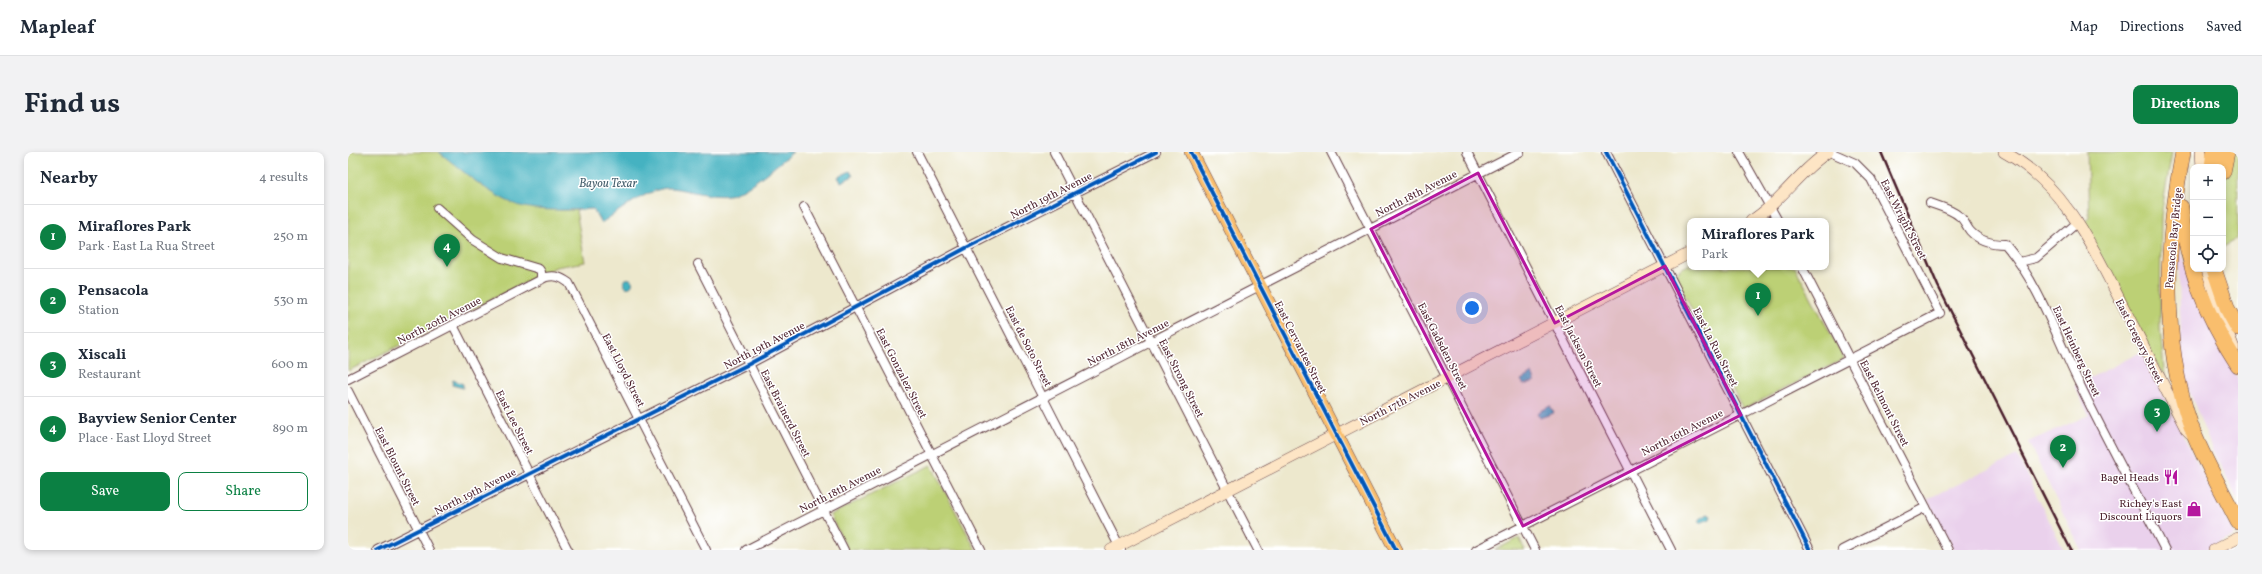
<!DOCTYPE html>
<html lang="en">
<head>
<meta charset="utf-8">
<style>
  body { margin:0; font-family:Vollkorn,serif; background:#f2f2f3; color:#1f2937 }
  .controls { position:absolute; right:12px; top:12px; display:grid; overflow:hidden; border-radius:8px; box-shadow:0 2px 6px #0003 }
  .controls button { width:36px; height:36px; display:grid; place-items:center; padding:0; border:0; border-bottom:1px solid #e0e1e3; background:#fff; color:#1f2937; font:20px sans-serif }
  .you { position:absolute; left:1124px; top:156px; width:14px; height:14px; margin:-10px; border:3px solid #fff; border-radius:50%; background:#1a73e8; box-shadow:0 0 0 6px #1a73e833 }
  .badge { display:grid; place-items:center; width:26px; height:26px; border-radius:50%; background:#0b8043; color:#fff; font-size:13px; font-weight:700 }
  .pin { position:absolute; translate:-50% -33px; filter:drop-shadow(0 1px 2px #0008) }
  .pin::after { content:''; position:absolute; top:21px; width:14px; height:12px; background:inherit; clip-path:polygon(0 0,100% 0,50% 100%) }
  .popup { position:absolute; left:1339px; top:66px; width:142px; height:52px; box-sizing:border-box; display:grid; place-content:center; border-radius:8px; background:#fff; filter:drop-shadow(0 1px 3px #0005); font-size:13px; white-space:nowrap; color:#747a83 }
  .popup b { font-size:15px; color:#1f2937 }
  .popup::after { content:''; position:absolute; left:50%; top:100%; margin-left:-8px; border:8px solid transparent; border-top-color:#fff }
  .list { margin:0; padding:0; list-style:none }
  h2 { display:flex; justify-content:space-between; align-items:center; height:52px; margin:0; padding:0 16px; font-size:17px }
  h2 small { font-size:13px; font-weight:400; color:#747a83 }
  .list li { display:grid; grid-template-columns:26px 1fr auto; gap:12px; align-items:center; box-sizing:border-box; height:64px; padding:0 16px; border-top:1px solid #e0e1e3 }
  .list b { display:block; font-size:15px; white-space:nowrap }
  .list p { margin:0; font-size:13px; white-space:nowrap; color:#747a83 }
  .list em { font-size:13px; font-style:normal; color:#747a83 }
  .actions { display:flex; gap:8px; padding:12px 16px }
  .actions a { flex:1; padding:9px 0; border:1px solid #0b8043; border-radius:8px; text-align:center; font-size:14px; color:#0b8043 }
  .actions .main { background:#0b8043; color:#fff }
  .icon { flex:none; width:22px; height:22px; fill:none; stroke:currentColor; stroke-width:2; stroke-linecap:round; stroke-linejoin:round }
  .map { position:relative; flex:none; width:1890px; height:398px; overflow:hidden; border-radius:8px }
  header { display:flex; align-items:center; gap:24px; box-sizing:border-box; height:56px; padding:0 20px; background:#fff; border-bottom:1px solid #e0e1e3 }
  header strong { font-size:19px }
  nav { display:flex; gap:22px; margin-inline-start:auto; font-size:14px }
  .intro { display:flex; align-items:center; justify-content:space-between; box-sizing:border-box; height:96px; padding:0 24px }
  h1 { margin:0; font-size:28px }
  .button { padding:10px 18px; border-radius:8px; background:#0b8043; color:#fff; font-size:14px; font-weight:700 }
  main { display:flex; gap:24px; padding:0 24px }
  aside { flex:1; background:#fff; border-radius:8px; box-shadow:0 2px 6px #0003 }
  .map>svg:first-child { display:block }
</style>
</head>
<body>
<header>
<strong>Mapleaf</strong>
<nav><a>Map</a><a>Directions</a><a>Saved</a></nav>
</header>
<div class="intro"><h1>Find us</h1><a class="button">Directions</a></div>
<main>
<aside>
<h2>Nearby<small>4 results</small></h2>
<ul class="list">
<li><span class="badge">1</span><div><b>Miraflores Park</b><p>Park · East La Rua Street</p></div><em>250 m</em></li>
<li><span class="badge">2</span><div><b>Pensacola</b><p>Station</p></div><em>530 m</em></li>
<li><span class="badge">3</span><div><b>Xiscali</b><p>Restaurant</p></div><em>600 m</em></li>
<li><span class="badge">4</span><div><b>Bayview Senior Center</b><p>Place · East Lloyd Street</p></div><em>890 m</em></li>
</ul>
<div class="actions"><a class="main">Save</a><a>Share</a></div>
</aside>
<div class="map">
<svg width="1890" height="398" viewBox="0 0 1890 398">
  <rect width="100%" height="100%" fill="#fff"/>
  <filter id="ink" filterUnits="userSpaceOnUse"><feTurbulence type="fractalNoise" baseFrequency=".025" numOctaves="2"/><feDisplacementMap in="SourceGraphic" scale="8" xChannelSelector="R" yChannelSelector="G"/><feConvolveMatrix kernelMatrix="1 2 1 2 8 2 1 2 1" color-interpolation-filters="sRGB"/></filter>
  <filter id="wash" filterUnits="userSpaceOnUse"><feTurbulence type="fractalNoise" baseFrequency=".012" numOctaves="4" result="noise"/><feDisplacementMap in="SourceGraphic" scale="16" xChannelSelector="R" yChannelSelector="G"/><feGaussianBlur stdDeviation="0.9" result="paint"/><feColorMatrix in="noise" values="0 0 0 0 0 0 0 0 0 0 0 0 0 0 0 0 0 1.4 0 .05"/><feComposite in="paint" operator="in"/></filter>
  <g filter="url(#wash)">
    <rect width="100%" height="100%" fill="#ede8cd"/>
    <path fill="#ead1ec" d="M 1830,93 L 1876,201 L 1890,227 L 1890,348 L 1865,300 L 1834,220 Z
      M 1793,200 L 1886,383 L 1857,398 L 1733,398 L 1680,290 L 1741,263 L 1726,234 Z
      M 1669,304 L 1716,398 L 1605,398 L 1579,347 Z"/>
    <path fill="#bcd074" stroke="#837850" d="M 0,0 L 91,0 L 134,34 L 212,58 L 228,58 L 237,110 L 208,115 L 0,219 Z
      M 1739,0 L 1824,0 L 1813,64 L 1812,176 L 1817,227 L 1735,71 L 1741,66 Z
      M 1861,0 L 1890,0 L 1890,79 L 1888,87 L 1875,94 L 1875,15 Z
      M 1342,112 L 1342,115 L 1447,115 L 1496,207 L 1395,257 L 1327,125 L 1331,118 Z
      M 583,313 L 628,398 L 500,398 L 482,363 Z
      M 1171,386 L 1177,398 L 1147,398 Z"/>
    <path fill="#44b2c1" stroke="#476876" d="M 91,0 L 445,0 C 431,11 398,40 381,43 C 366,46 339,38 324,36 C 303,34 270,60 253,71 L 245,57 C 223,58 189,60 169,53 C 143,44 112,17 91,0 Z
      M 502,19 L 505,24 L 493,30 L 490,25 Z
      M275.5 131a4.5 4.5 0 1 1 9 0a4.5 4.5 0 1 1-9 0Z
      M 1184,221 L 1187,229 L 1176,233 L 1173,228 Z
      M 105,228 L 115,232 L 115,236 L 104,233 Z
      M 1202,254 L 1206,261 L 1192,266 L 1189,261 Z
      M 1360,362 L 1363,364 L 1362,367 L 1352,371 L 1351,367 Z"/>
  </g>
  <g filter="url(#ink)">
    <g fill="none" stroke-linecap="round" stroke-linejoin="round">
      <g stroke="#623d43" stroke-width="10">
        <path id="street" d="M 569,0 L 773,398
          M 706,0 L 910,398
          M 983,0 L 1187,398
          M 1119,0 L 1323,398
          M 1258,0 L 1462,398
          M 1391,0 L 1430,69
          M 1582,51 C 1593,55 1603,57 1611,64 C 1616,67 1618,74 1622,79 C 1631,89 1644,92 1657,92 C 1692,133 1708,185 1732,233 C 1759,289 1789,343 1817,398
          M 456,55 L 633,398
          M 89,56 L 125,88 L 154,106 L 191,117 L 193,120 L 193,128
          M 1671,110 L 1688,106 L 1730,70
          M 350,112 L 496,398
          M 1454,115 L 1600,398
          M 105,173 L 220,398
          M 0,227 L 198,125 C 207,123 213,125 221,131 L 358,398
          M 0,239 L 81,398
          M 30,398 L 401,212 L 618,96 L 808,0
          M 398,398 L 1172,0
          M 1128,398 L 1592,161 L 1523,27 L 1507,11 L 1482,0
          M 1494,398 L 1578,355"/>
      </g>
      <g stroke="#623d43" stroke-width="12">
        <path id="secondary" d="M 1656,0 C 1719,34 1747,100 1778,160 C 1798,199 1818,238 1838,277 L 1842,281
          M 1853,0 L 1854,15
          M 1403,69 C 1433,50 1451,19 1480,0
          M 1859,118 L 1874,166 L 1886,196
          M 763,398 L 1342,101
          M 1866,398 L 1890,386"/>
      </g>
      <g stroke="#623d43" stroke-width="14">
        <path id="primary" d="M 843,0 L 1048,398"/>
      </g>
      <g stroke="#623d43" stroke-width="16">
        <path id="highway" d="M 1835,0 C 1818,90 1812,187 1843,274 C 1855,307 1874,338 1890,370
          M 1864,15 L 1866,0
          M 1875,20 L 1879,0
          M 1833,55 C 1839,116 1857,162 1890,213
          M 1866,117 L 1880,158 L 1890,176"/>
      </g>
      <use href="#street" stroke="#fff" stroke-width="8"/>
      <use href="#secondary" stroke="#fde5c5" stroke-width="11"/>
      <use href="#primary" stroke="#f9be6d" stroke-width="13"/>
      <use href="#highway" stroke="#f9be6d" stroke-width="15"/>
      <path stroke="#4a1f2b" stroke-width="2.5" d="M 1533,0 L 1590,134 L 1723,398"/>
      <g stroke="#fff" stroke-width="6">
        <path id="cycleway" d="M 843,0 L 1048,398
          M 1258,0 L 1462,398
          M 30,398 L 401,212 L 618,96 L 808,0"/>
      </g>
      <use href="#cycleway" stroke="#0057b8" stroke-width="4"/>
    </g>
  </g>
  <path fill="#b5179e" fill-opacity="0.2" stroke="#b5179e" stroke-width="3" stroke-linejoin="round" d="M 1130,21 L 1207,171 L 1317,114 L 1393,263 L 1175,374 L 1023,77 Z"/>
  <defs>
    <g id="restaurant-bare" transform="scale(1.2)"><path d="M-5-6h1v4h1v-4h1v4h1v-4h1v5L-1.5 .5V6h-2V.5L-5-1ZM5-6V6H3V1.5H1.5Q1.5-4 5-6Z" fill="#b5179e" stroke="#fff" stroke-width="2.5" paint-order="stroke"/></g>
    <g id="shop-bare" transform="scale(1.2)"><path d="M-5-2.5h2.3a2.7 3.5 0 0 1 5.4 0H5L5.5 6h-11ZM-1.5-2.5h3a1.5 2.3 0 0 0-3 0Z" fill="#b5179e" stroke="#fff" stroke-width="2.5" paint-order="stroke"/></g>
  </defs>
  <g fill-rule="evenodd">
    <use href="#restaurant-bare" x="1823" y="325"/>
    <use href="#shop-bare" x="1846" y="357"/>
  </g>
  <g text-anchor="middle" stroke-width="3" stroke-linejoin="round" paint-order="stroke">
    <g font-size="11" fill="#4a1f2b" stroke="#fff">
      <text transform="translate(1068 41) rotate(-27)" y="4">North 18th Avenue</text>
      <text transform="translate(703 43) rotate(-27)" y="4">North 19th Avenue</text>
      <text transform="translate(1556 67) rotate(63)" y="4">East Wright Street</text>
      <text transform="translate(1825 86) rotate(-85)" y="4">Pensacola Bay Bridge</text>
      <text transform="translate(91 168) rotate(-27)" y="4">North 20th Avenue</text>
      <text transform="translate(1792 189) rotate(63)" y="4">East Gregory Street</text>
      <text transform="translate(780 190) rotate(-27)" y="4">North 18th Avenue</text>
      <text transform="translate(416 193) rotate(-28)" y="4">North 19th Avenue</text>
      <text transform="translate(681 194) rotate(63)" y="4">East de Soto Street</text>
      <text transform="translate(1095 194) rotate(63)" y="4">East Gadsden Street</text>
      <text transform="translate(1231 194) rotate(63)" y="4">East Jackson Street</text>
      <text transform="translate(953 195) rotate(63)" y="4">East Cervantes Street</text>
      <text transform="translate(1368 195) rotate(63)" y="4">East La Rua Street</text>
      <text transform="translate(1729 199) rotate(65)" y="4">East Heinberg Street</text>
      <text transform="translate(276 218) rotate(63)" y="4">East Lloyd Street</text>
      <text transform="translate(554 221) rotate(63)" y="4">East Gonzalez Street</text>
      <text transform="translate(834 226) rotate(63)" y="4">East Strong Street</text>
      <text transform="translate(1052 250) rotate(-27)" y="4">North 17th Avenue</text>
      <text transform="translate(1537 251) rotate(63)" y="4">East Belmont Street</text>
      <text transform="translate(438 261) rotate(63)" y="4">East Brainerd Street</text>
      <text transform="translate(167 270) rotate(63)" y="4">East Lee Street</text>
      <text transform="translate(1334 280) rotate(-27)" y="4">North 16th Avenue</text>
      <text transform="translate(50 314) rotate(63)" y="4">East Blount Street</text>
      <text transform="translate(492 337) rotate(-27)" y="4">North 18th Avenue</text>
      <text transform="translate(127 339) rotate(-27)" y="4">North 19th Avenue</text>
    </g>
    <g font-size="11" fill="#4a1f2b" stroke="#fff" text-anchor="end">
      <text x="1811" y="329">Bagel Heads</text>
      <text x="1834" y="355">Richey's East<tspan x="1834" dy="13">Discount Liquors</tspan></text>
    </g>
    <g font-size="12" font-style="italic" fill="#47616e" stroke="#fff">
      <text x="260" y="35">Bayou Texar</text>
    </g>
  </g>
</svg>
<div class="controls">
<button>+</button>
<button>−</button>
<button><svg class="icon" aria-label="locate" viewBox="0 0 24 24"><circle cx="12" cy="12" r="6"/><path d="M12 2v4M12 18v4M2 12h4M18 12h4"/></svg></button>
</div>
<div class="you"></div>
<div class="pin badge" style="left:1410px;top:164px">1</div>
<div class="popup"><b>Miraflores Park</b>Park</div>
<div class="pin badge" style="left:1715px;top:316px">2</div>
<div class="pin badge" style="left:1809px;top:280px">3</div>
<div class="pin badge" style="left:99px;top:115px">4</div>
</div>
</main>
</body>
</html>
